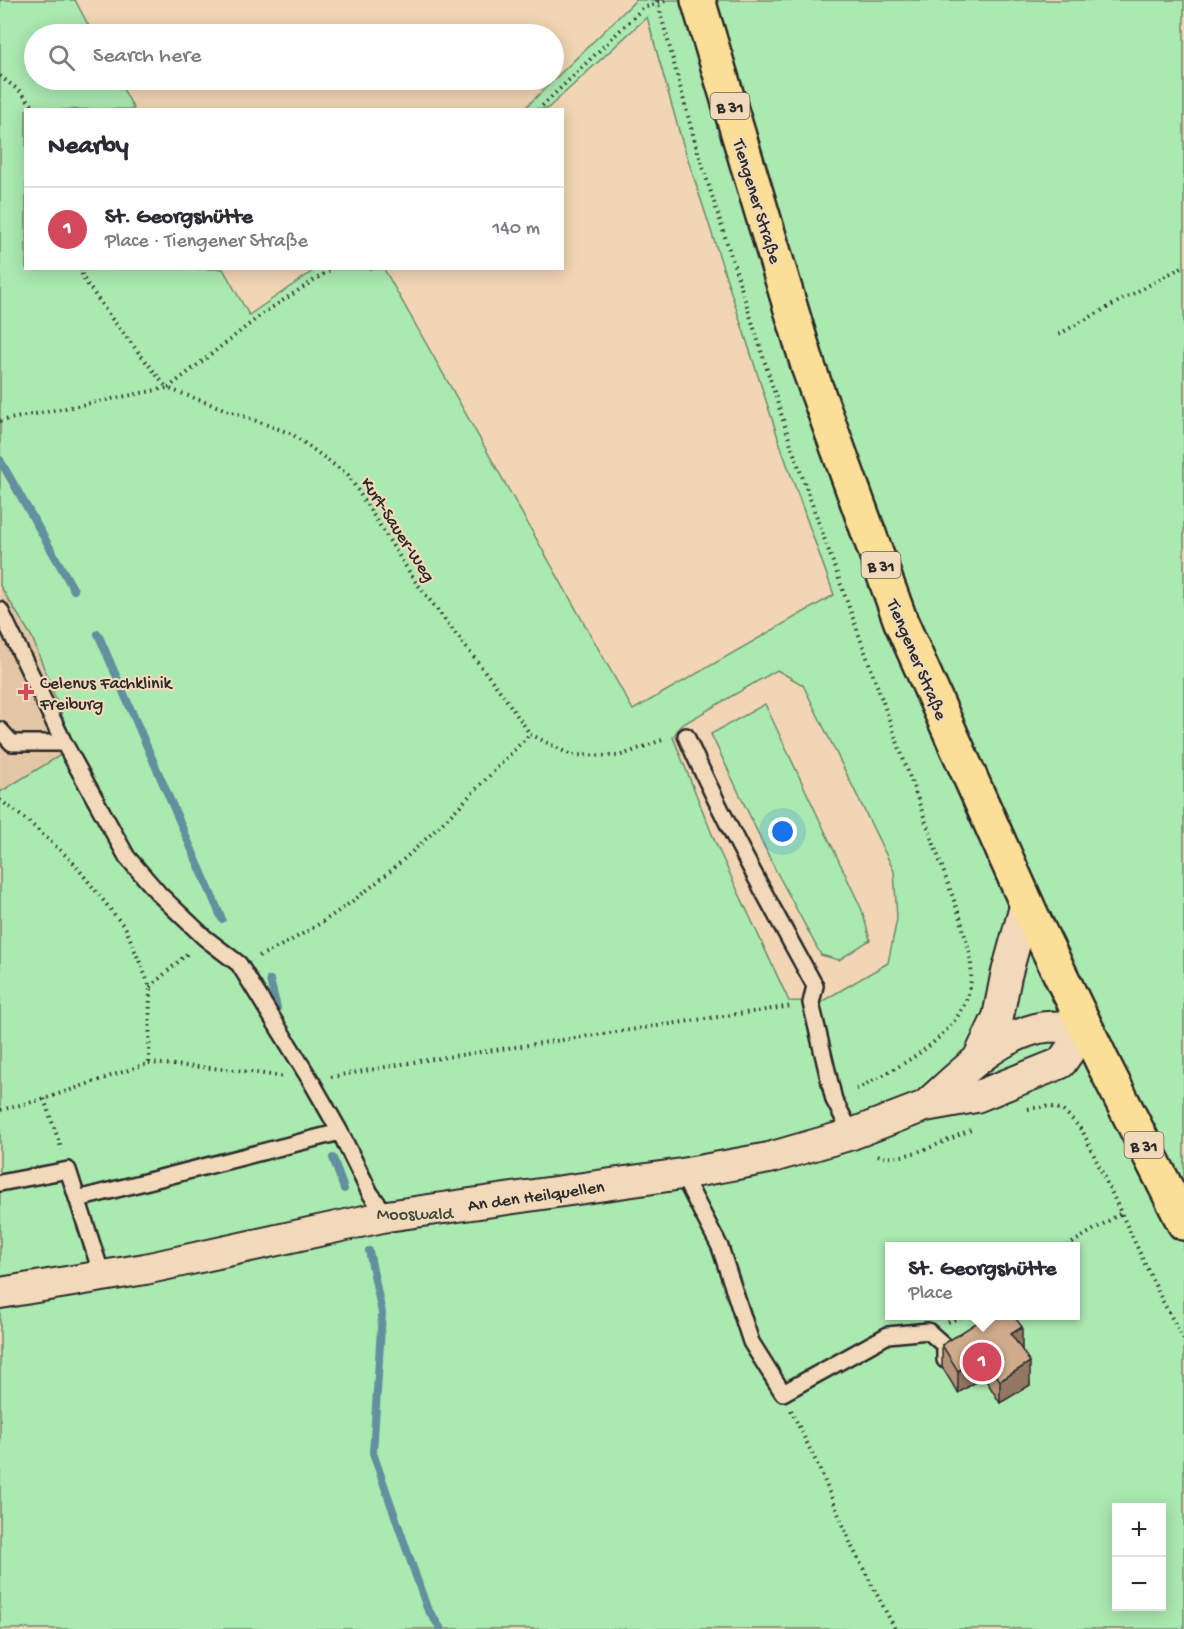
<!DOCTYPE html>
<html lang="en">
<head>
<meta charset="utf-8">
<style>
  body { margin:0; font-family:"Gochi Hand",sans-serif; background:#f7f7f7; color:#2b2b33 }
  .controls { position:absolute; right:18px; bottom:18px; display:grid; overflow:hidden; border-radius:0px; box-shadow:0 3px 15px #0003 }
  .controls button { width:54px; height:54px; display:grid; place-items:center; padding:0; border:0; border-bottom:2px solid #e1e1e2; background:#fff; color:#2b2b33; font:30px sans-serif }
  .you { position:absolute; left:783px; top:832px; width:21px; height:21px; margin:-15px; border:4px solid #fff; border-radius:50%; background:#1a73e8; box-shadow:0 0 0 9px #1a73e833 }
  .badge { display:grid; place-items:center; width:39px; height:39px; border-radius:50%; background:#d1495b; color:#fff; font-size:20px; font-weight:700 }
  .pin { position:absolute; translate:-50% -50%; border:3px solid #fff; box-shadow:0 2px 6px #0006 }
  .popup { position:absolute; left:885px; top:1242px; width:195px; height:78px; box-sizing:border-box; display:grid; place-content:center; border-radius:0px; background:#fff; filter:drop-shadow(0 2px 4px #0005); font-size:20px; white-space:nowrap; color:#7c7c81 }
  .popup b { font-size:22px; color:#2b2b33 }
  .popup::after { content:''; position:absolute; left:50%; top:100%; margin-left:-12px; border:12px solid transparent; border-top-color:#fff }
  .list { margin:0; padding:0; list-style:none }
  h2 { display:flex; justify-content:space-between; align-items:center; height:78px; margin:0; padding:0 24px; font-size:26px }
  h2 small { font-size:20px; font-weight:400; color:#7c7c81 }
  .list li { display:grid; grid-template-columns:39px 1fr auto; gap:18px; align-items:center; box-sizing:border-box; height:84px; padding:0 24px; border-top:2px solid #e1e1e2 }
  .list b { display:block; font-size:22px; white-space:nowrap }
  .list p { margin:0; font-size:20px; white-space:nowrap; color:#7c7c81 }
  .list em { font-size:20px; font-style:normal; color:#7c7c81 }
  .icon { flex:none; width:33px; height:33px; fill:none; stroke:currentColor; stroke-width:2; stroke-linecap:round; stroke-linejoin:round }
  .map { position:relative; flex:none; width:1184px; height:1629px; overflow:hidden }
  .search { position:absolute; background:#fff; box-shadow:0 3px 15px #0003; left:24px; top:24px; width:540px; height:66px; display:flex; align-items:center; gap:15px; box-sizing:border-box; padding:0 21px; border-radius:33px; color:#7c7c81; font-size:22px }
  .panel { position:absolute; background:#fff; box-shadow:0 3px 15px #0003; left:24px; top:108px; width:540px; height:162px; border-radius:0px }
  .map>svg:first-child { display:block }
</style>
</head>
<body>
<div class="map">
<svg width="1184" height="1629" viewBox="0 0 1184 1629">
  <rect width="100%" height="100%" fill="#f1d5b4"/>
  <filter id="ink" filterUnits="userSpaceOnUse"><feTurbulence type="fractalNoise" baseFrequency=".0167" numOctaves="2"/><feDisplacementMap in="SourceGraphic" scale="12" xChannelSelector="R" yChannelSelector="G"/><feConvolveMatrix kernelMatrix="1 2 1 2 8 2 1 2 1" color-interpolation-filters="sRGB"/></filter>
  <g filter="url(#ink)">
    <path fill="#e3c6a6" d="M 0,586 L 32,637 L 74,748 L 0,792 Z"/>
    <path fill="#aae9b0" stroke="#6a8a6e" stroke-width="1.5" fill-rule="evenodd" d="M 0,0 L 75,0 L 93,34 L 34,34 L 34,80 L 118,80 L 134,109 L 26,110 L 26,268 L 223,269 L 249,315 L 316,269 L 384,269 L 633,710 L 834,595 L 783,453 L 681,138 L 647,17 L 547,109 L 524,109 L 636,0 L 1184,0 L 1184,1629 L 0,1629 L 0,792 L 74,747 L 32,637 L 0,586 ZM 777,670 L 803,685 L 894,871 L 897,919 L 888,963 L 821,1002 L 789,1001 L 716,844 L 673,737 L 680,726 ZM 889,1246 L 1075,1246 L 1075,1316 L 889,1316 ZM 1116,1508 L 1162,1508 L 1162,1606 L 1116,1606 Z
      M 765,704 L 862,910 L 870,940 L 839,960 L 821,955 L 775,869 L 711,734 Z"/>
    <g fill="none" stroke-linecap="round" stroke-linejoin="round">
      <path stroke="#63909e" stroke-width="8" d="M 0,460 L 74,590
        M 98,634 L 222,919
        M 270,980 L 277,1008
        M 333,1158 L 344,1189
        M 369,1251 L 382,1313 L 373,1453 L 427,1608 L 441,1629"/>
      <g stroke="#2b2b2b" stroke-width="20">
        <path id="service" d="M 0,610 L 64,743 L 127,857 L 160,895 L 205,938 L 239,964 L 311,1081 L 340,1132 L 370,1193 L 387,1216
          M 0,730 L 12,743 L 64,743
          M 686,736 C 724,822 770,904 815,986 L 811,1003 L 834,1100 L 852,1134
          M 682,1174 L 720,1247 L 751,1342 L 783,1393 L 888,1335 L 928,1331 L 945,1346 L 945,1360
          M 0,1183 L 68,1170 L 102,1275
          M 78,1199 L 340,1132"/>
      </g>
      <g stroke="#2b2b2b" stroke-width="34">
        <path id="minor" d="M 979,1057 L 998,1017 L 1006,976 L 1026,903
          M 925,1106 C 960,1075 993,1039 1039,1028 C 1053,1025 1071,1027 1086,1027
          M 0,1293 L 145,1269 L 387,1216 L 682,1174 L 769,1158 L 852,1134 L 925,1106 L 976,1097 L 1061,1063 L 1086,1027"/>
      </g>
      <g stroke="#2b2b2b" stroke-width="38">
        <path id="primary" d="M 698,0 L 809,369 L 901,622 L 1032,916 L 1105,1067 L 1184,1223"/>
      </g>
      <path stroke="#2b2b2b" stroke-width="4" stroke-dasharray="1.5 4.5" stroke-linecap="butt" d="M 657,0 L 695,142 L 792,448 L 961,920 C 964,935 970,950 971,965 C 977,1031 902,1065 853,1091
        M 0,76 L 21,92 L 36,110
        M 538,110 L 643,8 L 669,0
        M 80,268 L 83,278 L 112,319 L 167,388
        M 1059,334 L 1184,266
        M 168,388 L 265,312 L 333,268
        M 0,421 L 167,388 L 292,434 L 348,475 L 415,581 L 503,695 L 530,734 L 571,755 L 619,756 L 665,739
        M 0,800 L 28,821 L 72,861 L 126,929 L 150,987 L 149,1063 L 44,1099 L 0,1110
        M 259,956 C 370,907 446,819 530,734
        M 150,987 L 189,952
        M 149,1063 L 236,1070 L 285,1077
        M 331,1077 L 413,1062 L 792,1006
        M 44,1099 L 62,1150
        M 1028,1109 C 1059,1103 1063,1108 1083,1132 L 1162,1300 L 1184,1340
        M 878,1155 C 901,1165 950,1138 973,1129
        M 1067,1246 L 1121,1213
        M 948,1322 L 964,1316
        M 791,1410 L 821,1472 L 852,1547 L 895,1629"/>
      <use href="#service" stroke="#f1d9b9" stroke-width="15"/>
      <use href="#minor" stroke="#f1d9b9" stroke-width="30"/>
      <use href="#primary" stroke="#fbdf96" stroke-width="33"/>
    </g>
    <path fill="#b39479" stroke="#2b2b2b" stroke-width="1.5" d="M 942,1345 L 1022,1350 L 1030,1385 L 1000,1403 L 984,1377 L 958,1393 L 942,1367 Z"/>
    <path fill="#927863" stroke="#2b2b2b" stroke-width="1.5" d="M 1022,1327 L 1022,1350 L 1011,1357 L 1011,1334 Z
      M 984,1355 L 984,1377 L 958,1393 L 958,1371 Z
      M 1030,1362 L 1030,1385 L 1000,1403 L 1000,1381 Z"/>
    <path fill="#d0ac8d" stroke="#2b2b2b" stroke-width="1.5" d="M 987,1316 L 1014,1316 L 1022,1327 L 1011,1334 L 1030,1362 L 1000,1381 L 984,1355 L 958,1371 L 942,1345 Z"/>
  </g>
  <path fill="#d1495b" stroke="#f1d9b9" stroke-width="2" d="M23 683h6v6h6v6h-6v6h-6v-6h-6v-6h6z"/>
  <g text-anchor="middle" stroke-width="4.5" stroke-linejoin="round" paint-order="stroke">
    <g fill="#f1d9b9" stroke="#665f56" stroke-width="1.5">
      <rect x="710.5" y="93" width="39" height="26" rx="4.5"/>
      <rect x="861.5" y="552" width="39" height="26" rx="4.5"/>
      <rect x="1124.5" y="1132" width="39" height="26" rx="4.5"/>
    </g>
    <g font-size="16" font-weight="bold" fill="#2b2b2b">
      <text x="730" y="112">B 31</text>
      <text x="881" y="571">B 31</text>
      <text x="1144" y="1151">B 31</text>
    </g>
    <g font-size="18" fill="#2b2b2b" stroke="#f1d9b9">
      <text transform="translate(758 201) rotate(73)" y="6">Tiengener Straße</text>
      <text transform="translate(399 529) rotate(57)" y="6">Kurt-Sauer-Weg</text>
      <text transform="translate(918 659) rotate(67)" y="6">Tiengener Straße</text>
      <text transform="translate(536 1195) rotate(-8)" y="6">An den Heilquellen</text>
    </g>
    <g font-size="18" fill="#2b2b2b" stroke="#f1d9b9" text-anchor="start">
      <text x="40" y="688">Celenus Fachklinik<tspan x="40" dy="21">Freiburg</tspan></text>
    </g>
    <g font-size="18" fill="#3e483f" stroke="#f1d9b9">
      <text x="415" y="1219">Mooswald</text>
    </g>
  </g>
</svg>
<div class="controls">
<button>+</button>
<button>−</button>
</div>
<div class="you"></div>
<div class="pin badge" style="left:982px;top:1362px">1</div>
<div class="popup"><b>St. Georgshütte</b>Place</div>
<div class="search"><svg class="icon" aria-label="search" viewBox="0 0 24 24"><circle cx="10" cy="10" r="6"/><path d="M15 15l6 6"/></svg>Search here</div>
<section class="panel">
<h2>Nearby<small></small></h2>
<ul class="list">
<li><span class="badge">1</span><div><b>St. Georgshütte</b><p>Place · Tiengener Straße</p></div><em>140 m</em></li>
</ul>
</section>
</div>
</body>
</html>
